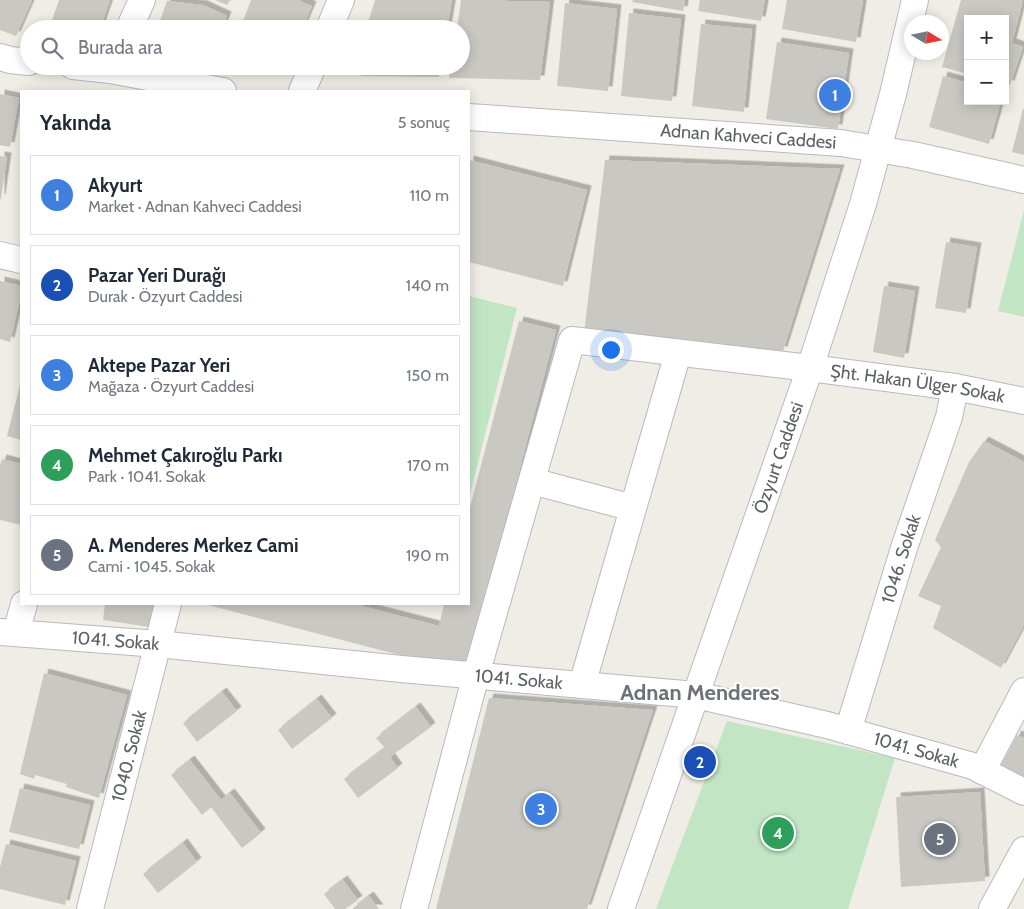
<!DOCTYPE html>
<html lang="tr">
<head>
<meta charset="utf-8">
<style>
  body { margin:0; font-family:Cabin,sans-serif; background:#f2f2f3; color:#1f2937 }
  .controls { position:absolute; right:15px; top:15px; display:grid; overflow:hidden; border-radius:0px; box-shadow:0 2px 12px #0003 }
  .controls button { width:45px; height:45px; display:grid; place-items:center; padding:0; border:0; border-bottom:1px solid #e0e1e3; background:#fff; color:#1f2937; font:25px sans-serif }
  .compass { position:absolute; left:904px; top:15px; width:45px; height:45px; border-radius:50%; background:#fff; box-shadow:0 2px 12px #0003; rotate:100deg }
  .you { position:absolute; left:610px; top:349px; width:18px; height:18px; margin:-12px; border:4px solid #fff; border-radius:50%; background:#1a73e8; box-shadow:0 0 0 8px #1a73e833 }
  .badge { display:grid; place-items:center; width:32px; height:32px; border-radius:50%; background:#1a73e8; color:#fff; font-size:16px; font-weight:700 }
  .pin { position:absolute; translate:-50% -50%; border:2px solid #fff; box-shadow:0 1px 5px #0006 }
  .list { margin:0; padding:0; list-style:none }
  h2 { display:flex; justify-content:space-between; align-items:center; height:65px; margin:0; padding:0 20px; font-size:21px }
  h2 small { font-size:16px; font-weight:400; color:#747a83 }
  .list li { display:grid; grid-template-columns:32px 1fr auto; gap:15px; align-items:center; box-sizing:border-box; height:80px; margin:0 10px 10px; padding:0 10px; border:1px solid #e0e1e3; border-radius:0px }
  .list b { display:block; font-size:19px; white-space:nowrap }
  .list p { margin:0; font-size:16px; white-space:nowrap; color:#747a83 }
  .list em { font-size:16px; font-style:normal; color:#747a83 }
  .icon { flex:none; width:28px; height:28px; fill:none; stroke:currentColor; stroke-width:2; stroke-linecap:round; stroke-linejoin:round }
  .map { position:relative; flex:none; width:1024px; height:909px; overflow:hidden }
  .search { position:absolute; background:#fff; box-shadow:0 2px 12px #0003; left:20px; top:20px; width:450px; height:55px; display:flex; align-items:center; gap:12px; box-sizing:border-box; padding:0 18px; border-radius:28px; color:#747a83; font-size:19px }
  .panel { position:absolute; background:#fff; box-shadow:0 2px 12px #0003; left:20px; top:90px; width:450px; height:515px; border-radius:0px }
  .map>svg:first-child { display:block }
</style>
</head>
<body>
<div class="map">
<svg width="1024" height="909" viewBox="0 0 1024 909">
  <defs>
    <filter id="shadow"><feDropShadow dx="4.5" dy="-4.5" stdDeviation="0" flood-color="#0004"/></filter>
  </defs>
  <rect width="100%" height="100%" fill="#efede5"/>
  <path fill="#c2e5c4" d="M 1024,210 L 1024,317 L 998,311 Z
    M 469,296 L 517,308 L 469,498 Z
    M 727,721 L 895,758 L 848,909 L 656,909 Z"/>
  <path fill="#cac8c2" filter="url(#shadow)" d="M 0,0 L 32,0 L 16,36 L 0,30 Z
    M 59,0 L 110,0 L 100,29 L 49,29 Z
    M 215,0 L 230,0 L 227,5 Z
    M 251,0 L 298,0 L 312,6 L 302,29 L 240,29 Z
    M 375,0 L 452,0 L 447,29 L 366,29 Z
    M 461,0 L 550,2 L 540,80 L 449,78 L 451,66 L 461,66 L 461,29 L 457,29 Z
    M 633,0 L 685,0 L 683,11 L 632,2 Z
    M 700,0 L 765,0 L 761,21 L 698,11 Z
    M 787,0 L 863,0 L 856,42 L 782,29 Z
    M 961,0 L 1023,0 L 1012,43 L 1023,47 L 1010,85 L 1005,83 L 1005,19 L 968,19 L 968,74 L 942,67 Z
    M 167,1 L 203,5 L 227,16 L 222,29 L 157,29 Z
    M 565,3 L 617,9 L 608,91 L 557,86 Z
    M 629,13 L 681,19 L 672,101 L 621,96 Z
    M 701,24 L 752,29 L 744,112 L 692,106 Z
    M 777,42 L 849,53 L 838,129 L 766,119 Z
    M 263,66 L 287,66 L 284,75 Z
    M 356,66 L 441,66 L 439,77 L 361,76 L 356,68 Z
    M 943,76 L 968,83 L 968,101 L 1001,101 L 989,144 L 929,127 Z
    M 0,94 L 19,98 L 10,147 L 0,145 Z
    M 1023,109 L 1024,109 L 1024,155 L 1012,152 Z
    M 0,156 L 7,157 L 1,199 L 0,199 Z
    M 469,160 L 587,190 L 563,286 L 469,262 Z
    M 605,160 L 840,169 L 783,351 L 584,333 Z
    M 946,242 L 977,247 L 966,313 L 935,308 Z
    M 0,281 L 21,286 L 21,295 L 10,342 L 0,339 Z
    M 884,286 L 915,291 L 904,358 L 873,352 Z
    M 519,321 L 556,330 L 470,659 L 453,669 L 204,604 L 354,604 L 439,626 L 444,604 L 469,604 L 469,511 Z
    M 21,381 L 21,440 L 7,436 Z
    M 984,441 L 1024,462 L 1024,625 L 1001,668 L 933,628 L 941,606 L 918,596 L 941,547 L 935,540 L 969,462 Z
    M 2,459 L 21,464 L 21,525 L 0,520 L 0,465 Z
    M 105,604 L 154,604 L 150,627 L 103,620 Z
    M 44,673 L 127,695 L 99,798 L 66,787 L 67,784 L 35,775 L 34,779 L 20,774 Z
    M 222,692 L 237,711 L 197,742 L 183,723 Z
    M 489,698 L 653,710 L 587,909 L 436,909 Z
    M 317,699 L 332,718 L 292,749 L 278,730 Z
    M 416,707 L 431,727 L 390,757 L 398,768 L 358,798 L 344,779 L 385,748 L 376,738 Z
    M 1017,735 L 1024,738 L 1024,785 L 998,771 Z
    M 190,760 L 221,800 L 230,793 L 261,833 L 242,848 L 211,807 L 202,815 L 171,775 Z
    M 20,788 L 90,805 L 79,849 L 9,832 Z
    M 980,792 L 985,881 L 901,887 L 896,797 Z
    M 183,843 L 197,862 L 158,893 L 143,874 Z
    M 6,844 L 76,861 L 65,905 L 0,889 L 0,867 Z
    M 343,880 L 358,900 L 345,909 L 335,909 L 324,894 Z
    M 369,896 L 379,909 L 352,909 Z"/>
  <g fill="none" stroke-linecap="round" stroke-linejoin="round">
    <g stroke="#b7babe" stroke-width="28">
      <g id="minor">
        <path d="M 129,29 L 142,0"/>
        <path d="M 329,29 L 341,0"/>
        <path d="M 0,57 L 10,60 L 29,62"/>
        <path d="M 73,66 L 110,70 L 223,91"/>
        <path d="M 302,91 L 313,66"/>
        <path id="s1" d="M 469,117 L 841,143 L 913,155 L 1024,180"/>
        <path d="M 0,255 L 21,260"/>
        <path d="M 532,481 L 633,508"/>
        <path id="s2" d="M 0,632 L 158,644 L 401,669 L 696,695 L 827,725 L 973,766 L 1024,792"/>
        <path d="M 16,633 L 24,604"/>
        <path d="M 582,685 L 678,353"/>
        <path id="s3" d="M 848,731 L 904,548 L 949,417 L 955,387"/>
        <path d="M 982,771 L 1024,691"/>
        <path id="s4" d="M 90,909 L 168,604"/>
        <path id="s5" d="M 414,909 L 476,675 L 572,340 L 810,368 L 955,387 L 1024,401"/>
        <path id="s6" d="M 621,909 L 810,368 L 863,204 L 893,94 L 915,0"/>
        <path d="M 992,909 L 1024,850"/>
      </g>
    </g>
    <use href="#minor" stroke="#fff" stroke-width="26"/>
  </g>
  <g text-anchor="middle" stroke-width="4" stroke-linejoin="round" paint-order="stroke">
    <g font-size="18" fill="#5d6065" stroke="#fff">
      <text dy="6" stroke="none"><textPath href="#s1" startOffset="280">Adnan Kahveci Caddesi</textPath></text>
      <text dy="6" stroke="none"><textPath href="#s5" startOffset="939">Şht. Hakan Ülger Sokak</textPath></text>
      <text dy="6" stroke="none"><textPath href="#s6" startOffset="478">Özyurt Caddesi</textPath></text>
      <text dy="6" stroke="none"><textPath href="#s3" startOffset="180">1046. Sokak</textPath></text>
      <text dy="6" stroke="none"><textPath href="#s2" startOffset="116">1041. Sokak</textPath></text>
      <text dy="6" stroke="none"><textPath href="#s2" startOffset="521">1041. Sokak</textPath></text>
      <text dy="6" stroke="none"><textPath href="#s2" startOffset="926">1041. Sokak</textPath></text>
      <text dy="6" stroke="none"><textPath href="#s4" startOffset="158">1040. Sokak</textPath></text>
    </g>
    <g font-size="22" font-weight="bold" fill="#6e7277" stroke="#fff">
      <text x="700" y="700">Adnan Menderes</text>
    </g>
  </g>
</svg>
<div class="controls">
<button>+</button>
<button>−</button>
</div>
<svg class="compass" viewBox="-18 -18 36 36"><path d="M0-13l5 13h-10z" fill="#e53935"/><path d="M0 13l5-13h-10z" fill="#747a83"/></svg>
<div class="you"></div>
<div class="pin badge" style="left:835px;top:95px;background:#3f7fe0">1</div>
<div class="pin badge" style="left:700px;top:762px;background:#1a4fb4">2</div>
<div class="pin badge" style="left:541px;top:809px;background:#3f7fe0">3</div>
<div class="pin badge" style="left:778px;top:833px;background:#2e9e5b">4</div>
<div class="pin badge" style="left:940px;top:839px;background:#6b7280">5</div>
<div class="search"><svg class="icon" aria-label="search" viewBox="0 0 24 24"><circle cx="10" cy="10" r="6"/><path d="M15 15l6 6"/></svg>Burada ara</div>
<section class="panel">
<h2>Yakında<small>5 sonuç</small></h2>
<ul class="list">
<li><span class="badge" style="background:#3f7fe0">1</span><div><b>Akyurt</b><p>Market · Adnan Kahveci Caddesi</p></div><em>110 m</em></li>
<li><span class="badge" style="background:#1a4fb4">2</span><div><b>Pazar Yeri Durağı</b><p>Durak · Özyurt Caddesi</p></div><em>140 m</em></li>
<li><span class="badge" style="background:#3f7fe0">3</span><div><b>Aktepe Pazar Yeri</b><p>Mağaza · Özyurt Caddesi</p></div><em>150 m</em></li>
<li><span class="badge" style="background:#2e9e5b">4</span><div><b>Mehmet Çakıroğlu Parkı</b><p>Park · 1041. Sokak</p></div><em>170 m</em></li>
<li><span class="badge" style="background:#6b7280">5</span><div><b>A. Menderes Merkez Cami</b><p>Cami · 1045. Sokak</p></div><em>190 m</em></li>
</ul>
</section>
</div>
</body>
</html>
